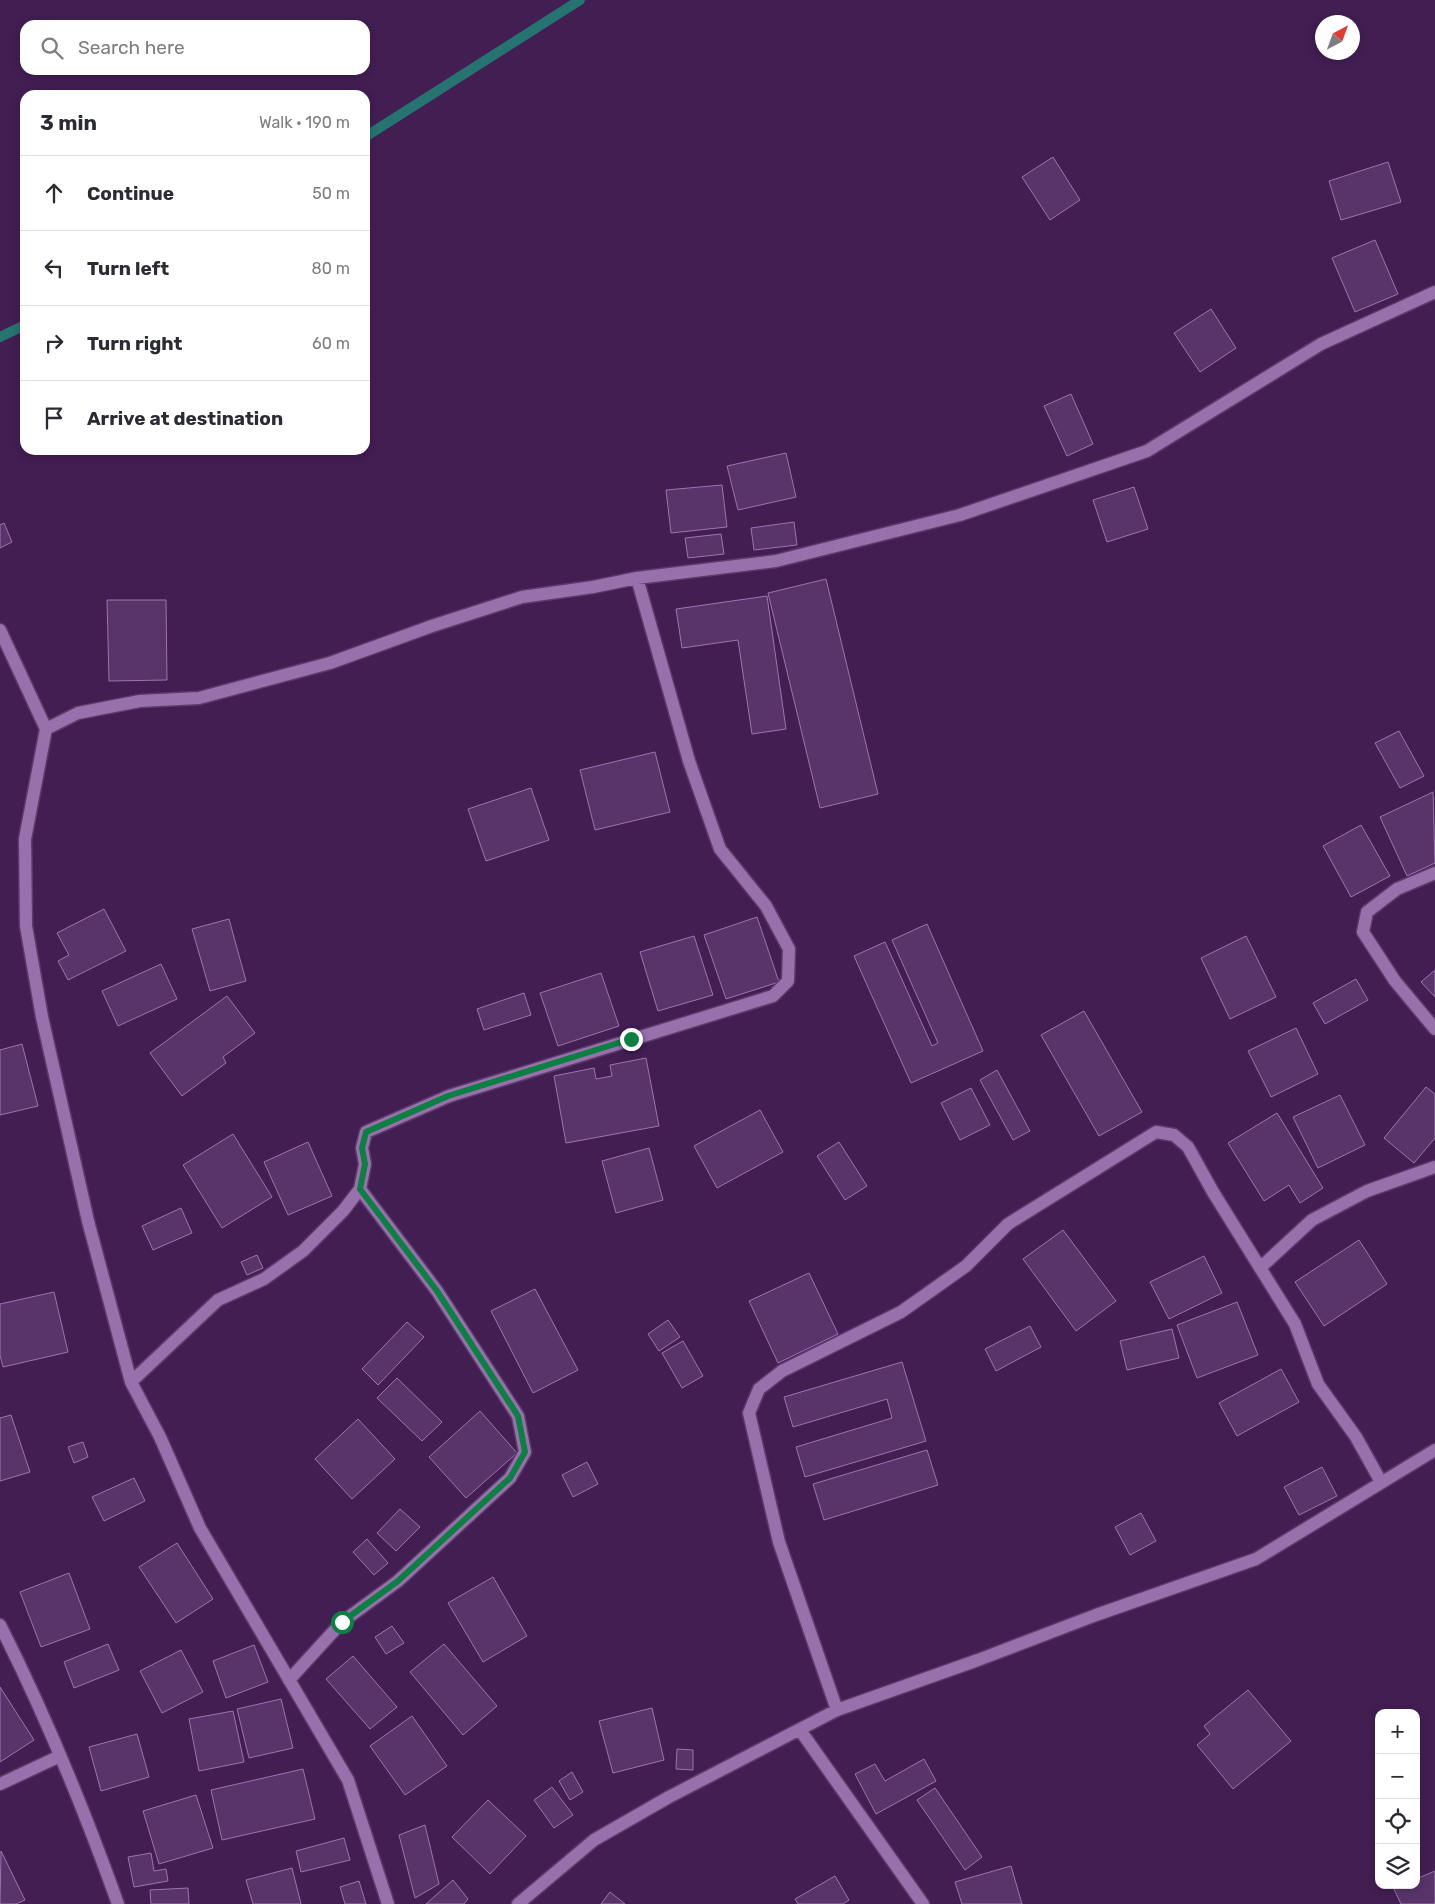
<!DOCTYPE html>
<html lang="en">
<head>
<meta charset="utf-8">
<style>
  body { margin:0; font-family:Rubik,sans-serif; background:#f2f2f3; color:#2b2b33 }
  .controls { position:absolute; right:15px; bottom:15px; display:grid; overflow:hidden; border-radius:10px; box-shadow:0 2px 8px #0003 }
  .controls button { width:45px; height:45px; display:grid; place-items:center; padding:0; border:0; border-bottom:1px solid #e1e1e2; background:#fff; color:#2b2b33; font:25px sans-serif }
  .compass { position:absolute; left:1315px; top:15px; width:45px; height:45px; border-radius:50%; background:#fff; box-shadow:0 2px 8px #0003; rotate:41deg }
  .stop { position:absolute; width:15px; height:15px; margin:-11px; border:4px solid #0b8043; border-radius:50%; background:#fff }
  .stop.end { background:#0b8043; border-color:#fff; box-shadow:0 1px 5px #0008 }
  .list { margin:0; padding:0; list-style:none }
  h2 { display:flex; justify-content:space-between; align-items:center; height:65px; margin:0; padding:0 20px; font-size:21px }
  h2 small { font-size:16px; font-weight:400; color:#7c7c81 }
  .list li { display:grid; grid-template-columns:32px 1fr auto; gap:15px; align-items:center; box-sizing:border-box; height:75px; padding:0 20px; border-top:1px solid #e1e1e2 }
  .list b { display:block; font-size:19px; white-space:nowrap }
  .list em { font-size:16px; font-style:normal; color:#7c7c81 }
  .icon { flex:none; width:28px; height:28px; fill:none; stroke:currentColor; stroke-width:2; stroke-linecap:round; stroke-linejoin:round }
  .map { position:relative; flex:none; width:1435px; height:1904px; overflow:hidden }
  .search { position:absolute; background:#fff; box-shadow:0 2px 8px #0003; left:20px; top:20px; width:350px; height:55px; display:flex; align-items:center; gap:12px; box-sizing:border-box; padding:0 18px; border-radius:15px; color:#7c7c81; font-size:19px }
  .panel { position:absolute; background:#fff; box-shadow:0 2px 8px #0003; left:20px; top:90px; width:350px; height:365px; border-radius:15px }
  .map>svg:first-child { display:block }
</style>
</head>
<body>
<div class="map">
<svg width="1435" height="1904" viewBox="0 0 1435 1904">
  <rect width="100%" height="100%" fill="#421e53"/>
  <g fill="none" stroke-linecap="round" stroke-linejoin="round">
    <path stroke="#257472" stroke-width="10" d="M 365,137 L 580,0
      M 0,337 L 25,325"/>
  </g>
  <path fill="#58346a" stroke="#9c75b1" d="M 1053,157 L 1080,200 L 1050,220 L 1022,177 Z
    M 1388,162 L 1401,202 L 1341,220 L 1329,181 Z
    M 1375,240 L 1398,294 L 1355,312 L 1332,258 Z
    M 1211,309 L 1236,348 L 1200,372 L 1174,333 Z
    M 1071,394 L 1093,444 L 1067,456 L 1044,406 Z
    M 786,453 L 796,497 L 738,510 L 727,466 Z
    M 722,485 L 727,527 L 671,533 L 666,490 Z
    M 1134,487 L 1148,529 L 1107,542 L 1093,500 Z
    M 794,522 L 797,545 L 754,550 L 751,528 Z
    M 4,523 L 12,542 L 0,548 L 0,525 Z
    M 721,534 L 724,554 L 688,558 L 685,538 Z
    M 826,579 L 878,794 L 820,808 L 768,593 Z
    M 767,596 L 786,729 L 752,734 L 738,640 L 682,648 L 676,609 Z
    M 107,600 L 166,600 L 167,680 L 109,681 Z
    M 1399,731 L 1424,776 L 1400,788 L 1375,743 Z
    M 655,752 L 670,812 L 595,830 L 580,770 Z
    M 531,788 L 549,840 L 486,861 L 468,809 Z
    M 1433,792 L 1435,863 L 1407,876 L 1380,817 Z
    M 1361,825 L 1390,876 L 1351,897 L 1323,846 Z
    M 104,909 L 126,951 L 68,980 L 58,961 L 69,955 L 57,933 Z
    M 757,917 L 779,982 L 726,999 L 704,935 Z
    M 229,919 L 246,981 L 210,991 L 192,929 Z
    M 927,924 L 983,1051 L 911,1083 L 854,956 L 885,942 L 932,1046 L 938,1043 L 892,940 Z
    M 694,936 L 713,995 L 658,1011 L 640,952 Z
    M 1246,936 L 1276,997 L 1230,1019 L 1201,958 Z
    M 161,964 L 177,999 L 118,1026 L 102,991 Z
    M 1435,970 L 1435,997 L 1421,982 Z
    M 601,973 L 619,1026 L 558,1046 L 540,993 Z
    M 1356,979 L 1368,1000 L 1325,1024 L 1313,1003 Z
    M 524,993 L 531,1015 L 484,1030 L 477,1009 Z
    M 227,996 L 255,1033 L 223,1057 L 226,1063 L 182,1096 L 150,1053 Z
    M 1084,1011 L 1142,1112 L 1099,1136 L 1041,1035 Z
    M 1296,1028 L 1318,1074 L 1271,1097 L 1248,1051 Z
    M 22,1044 L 38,1106 L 0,1115 L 0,1050 Z
    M 646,1058 L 659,1126 L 566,1143 L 554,1076 L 594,1068 L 596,1079 L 612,1076 L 610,1065 Z
    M 997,1070 L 1030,1131 L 1013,1140 L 980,1080 Z
    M 1426,1087 L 1435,1094 L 1435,1138 L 1414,1163 L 1384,1138 Z
    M 971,1088 L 990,1125 L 960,1140 L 941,1103 Z
    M 1340,1095 L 1365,1145 L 1318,1168 L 1293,1117 Z
    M 760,1110 L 783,1152 L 717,1188 L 694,1146 Z
    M 1277,1113 L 1323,1188 L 1300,1203 L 1289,1185 L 1264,1201 L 1228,1143 Z
    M 233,1134 L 272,1197 L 222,1228 L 183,1165 Z
    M 308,1142 L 332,1196 L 288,1215 L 264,1162 Z
    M 839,1142 L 867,1186 L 845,1200 L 817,1156 Z
    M 649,1148 L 663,1200 L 616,1213 L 602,1161 Z
    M 181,1208 L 192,1233 L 153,1250 L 142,1226 Z
    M 1063,1230 L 1116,1301 L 1076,1331 L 1023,1259 Z
    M 1359,1240 L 1387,1284 L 1324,1326 L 1295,1282 Z
    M 257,1255 L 263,1268 L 247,1275 L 241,1262 Z
    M 1204,1256 L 1222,1293 L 1169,1319 L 1150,1282 Z
    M 809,1273 L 838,1334 L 778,1363 L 749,1301 Z
    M 535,1289 L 578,1370 L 533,1393 L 491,1311 Z
    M 54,1292 L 68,1352 L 3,1367 L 0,1355 L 0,1304 Z
    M 1237,1302 L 1258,1355 L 1197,1378 L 1177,1325 Z
    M 668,1320 L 680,1337 L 659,1351 L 648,1334 Z
    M 407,1322 L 424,1337 L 378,1385 L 362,1369 Z
    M 1030,1326 L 1041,1347 L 996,1371 L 985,1349 Z
    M 1172,1329 L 1179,1358 L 1127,1370 L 1120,1341 Z
    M 683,1341 L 703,1376 L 682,1388 L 662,1353 Z
    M 902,1362 L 926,1441 L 805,1477 L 796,1447 L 892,1418 L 887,1399 L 793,1427 L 784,1397 Z
    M 1281,1369 L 1299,1402 L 1237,1436 L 1219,1403 Z
    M 397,1378 L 442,1422 L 422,1441 L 377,1398 Z
    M 480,1411 L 517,1453 L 466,1498 L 429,1457 Z
    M 11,1415 L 30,1472 L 0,1481 L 0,1418 Z
    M 358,1419 L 395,1459 L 352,1499 L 315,1459 Z
    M 83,1442 L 88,1457 L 74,1463 L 68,1447 Z
    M 927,1450 L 938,1485 L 824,1520 L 813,1484 Z
    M 587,1462 L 598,1484 L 573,1497 L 562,1475 Z
    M 1322,1467 L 1337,1496 L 1299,1515 L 1284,1487 Z
    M 134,1478 L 145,1501 L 104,1521 L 92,1497 Z
    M 400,1509 L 420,1527 L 396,1551 L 377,1533 Z
    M 1141,1513 L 1156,1541 L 1130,1555 L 1115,1527 Z
    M 367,1539 L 388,1563 L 374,1575 L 353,1552 Z
    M 177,1543 L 213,1599 L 176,1623 L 139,1567 Z
    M 69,1573 L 90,1629 L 41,1647 L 20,1592 Z
    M 493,1577 L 527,1636 L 483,1662 L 448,1603 Z
    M 392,1626 L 404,1643 L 386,1654 L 375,1637 Z
    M 108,1644 L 119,1670 L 74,1688 L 64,1662 Z
    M 444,1644 L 497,1706 L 463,1735 L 410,1672 Z
    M 254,1645 L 268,1682 L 226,1698 L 213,1661 Z
    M 181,1650 L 203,1692 L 162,1713 L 140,1671 Z
    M 353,1656 L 397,1707 L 370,1729 L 326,1679 Z
    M 0,1687 L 34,1740 L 0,1762 Z
    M 1248,1690 L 1291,1741 L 1233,1789 L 1197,1745 L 1210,1734 L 1204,1726 Z
    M 281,1699 L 293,1748 L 249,1758 L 237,1709 Z
    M 652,1708 L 664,1760 L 613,1773 L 599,1721 Z
    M 233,1711 L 244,1762 L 199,1771 L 189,1719 Z
    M 412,1716 L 447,1766 L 405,1795 L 370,1746 Z
    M 137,1734 L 149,1777 L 101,1791 L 89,1747 Z
    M 677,1749 L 693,1750 L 693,1770 L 676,1769 Z
    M 924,1759 L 936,1781 L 876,1814 L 855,1774 L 875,1764 L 885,1781 Z
    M 303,1769 L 315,1819 L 222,1840 L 211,1790 Z
    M 572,1772 L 583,1792 L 570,1800 L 559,1781 Z
    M 552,1787 L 573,1815 L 554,1828 L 534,1800 Z
    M 935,1788 L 982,1857 L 965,1870 L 917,1800 Z
    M 196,1795 L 213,1848 L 159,1864 L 143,1811 Z
    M 488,1800 L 526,1836 L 490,1874 L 452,1837 Z
    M 425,1825 L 439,1884 L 415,1898 L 399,1835 Z
    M 344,1838 L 350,1860 L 301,1872 L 296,1851 Z
    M 1,1851 L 25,1900 L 16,1904 L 0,1904 Z
    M 151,1853 L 154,1871 L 166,1869 L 168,1881 L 134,1887 L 128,1857 Z
    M 1011,1866 L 1022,1904 L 962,1904 L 955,1882 Z
    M 292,1868 L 301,1904 L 253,1904 L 246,1880 Z
    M 1435,1871 L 1435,1904 L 1401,1904 L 1394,1889 L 1403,1885 L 1416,1885 L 1416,1879 Z
    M 835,1876 L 849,1900 L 843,1904 L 798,1904 L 795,1899 Z
    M 453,1880 L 468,1899 L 464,1904 L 426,1904 Z
    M 359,1881 L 366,1904 L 345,1904 L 340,1887 Z
    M 188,1888 L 189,1904 L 151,1904 L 150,1890 Z
    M 610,1892 L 625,1904 L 601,1904 Z"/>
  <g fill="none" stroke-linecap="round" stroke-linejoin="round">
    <g stroke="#5c3b6a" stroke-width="15">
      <path id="minor" d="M 0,630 L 46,729
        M 1435,873 L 1397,889 L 1367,912 L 1363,932 L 1395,981 L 1435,1029
        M 1260,1268 L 1312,1220 L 1367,1191 L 1435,1167
        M 131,1382 L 218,1300 L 264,1279 L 303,1251 L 343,1211 L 360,1189 L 365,1164 L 362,1148 L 366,1132 L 449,1096 L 773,996 L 788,981 L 789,949 L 766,906 L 720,849 L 689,761 L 637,578
        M 0,1625 C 46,1716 84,1809 118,1904
        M 289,1680 L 342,1622 L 398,1581 L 510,1478 L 525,1452 L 518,1416 L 437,1291 L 360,1189
        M 837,1710 L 779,1542 L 749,1413 L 759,1389 L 782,1371 L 901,1312 L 966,1266 L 1008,1224 L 1156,1132 L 1174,1135 L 1188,1147 L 1213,1192 L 1295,1324 L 1318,1384 L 1356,1437 L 1381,1482
        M 800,1730 L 923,1904
        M 0,1784 L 60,1756
        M 388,1904 L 348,1780 L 200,1528 L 160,1437 L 131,1382 L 88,1221 L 42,1017 L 26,926 L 25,839 L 46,729 L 78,713 L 140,701 L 199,698 L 330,663 L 432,626 L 522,597 L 593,587 L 637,578 L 776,561 L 960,515 L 1147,451 L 1321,344 L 1435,292
        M 518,1904 L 594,1840 L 669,1797 L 837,1710 L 978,1660 L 1096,1615 L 1256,1559 L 1435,1450"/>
    </g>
    <use href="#minor" stroke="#9770ac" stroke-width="12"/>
  </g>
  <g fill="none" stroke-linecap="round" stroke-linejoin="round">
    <path stroke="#0b8043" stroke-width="6" d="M 342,1622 L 398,1581 L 510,1478 L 525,1452 L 518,1416 L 437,1291 L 360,1189 L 365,1164 L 362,1148 L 366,1132 L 448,1096 L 631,1039"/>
  </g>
</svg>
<div class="controls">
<button>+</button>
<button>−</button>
<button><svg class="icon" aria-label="locate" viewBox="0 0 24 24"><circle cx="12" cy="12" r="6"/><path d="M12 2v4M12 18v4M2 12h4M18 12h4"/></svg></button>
<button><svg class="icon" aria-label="layers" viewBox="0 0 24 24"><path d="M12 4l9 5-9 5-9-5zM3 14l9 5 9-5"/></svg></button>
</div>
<svg class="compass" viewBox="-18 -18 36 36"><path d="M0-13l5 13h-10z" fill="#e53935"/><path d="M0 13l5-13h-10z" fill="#7c7c81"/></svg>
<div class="stop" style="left:342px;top:1622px"></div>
<div class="stop end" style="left:631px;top:1039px"></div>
<div class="search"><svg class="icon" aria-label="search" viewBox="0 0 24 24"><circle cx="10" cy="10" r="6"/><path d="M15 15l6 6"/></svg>Search here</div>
<section class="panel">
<h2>3 min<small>Walk · 190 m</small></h2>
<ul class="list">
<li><svg class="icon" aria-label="ahead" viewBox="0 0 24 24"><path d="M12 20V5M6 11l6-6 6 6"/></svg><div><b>Continue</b></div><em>50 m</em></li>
<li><svg class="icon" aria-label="left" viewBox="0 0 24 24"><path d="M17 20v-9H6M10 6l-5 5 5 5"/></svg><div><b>Turn left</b></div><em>80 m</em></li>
<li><svg class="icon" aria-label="right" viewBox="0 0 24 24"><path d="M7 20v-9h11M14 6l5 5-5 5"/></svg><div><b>Turn right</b></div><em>60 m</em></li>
<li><svg class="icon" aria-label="arrive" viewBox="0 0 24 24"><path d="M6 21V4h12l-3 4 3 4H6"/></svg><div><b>Arrive at destination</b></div></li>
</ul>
</section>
</div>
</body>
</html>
